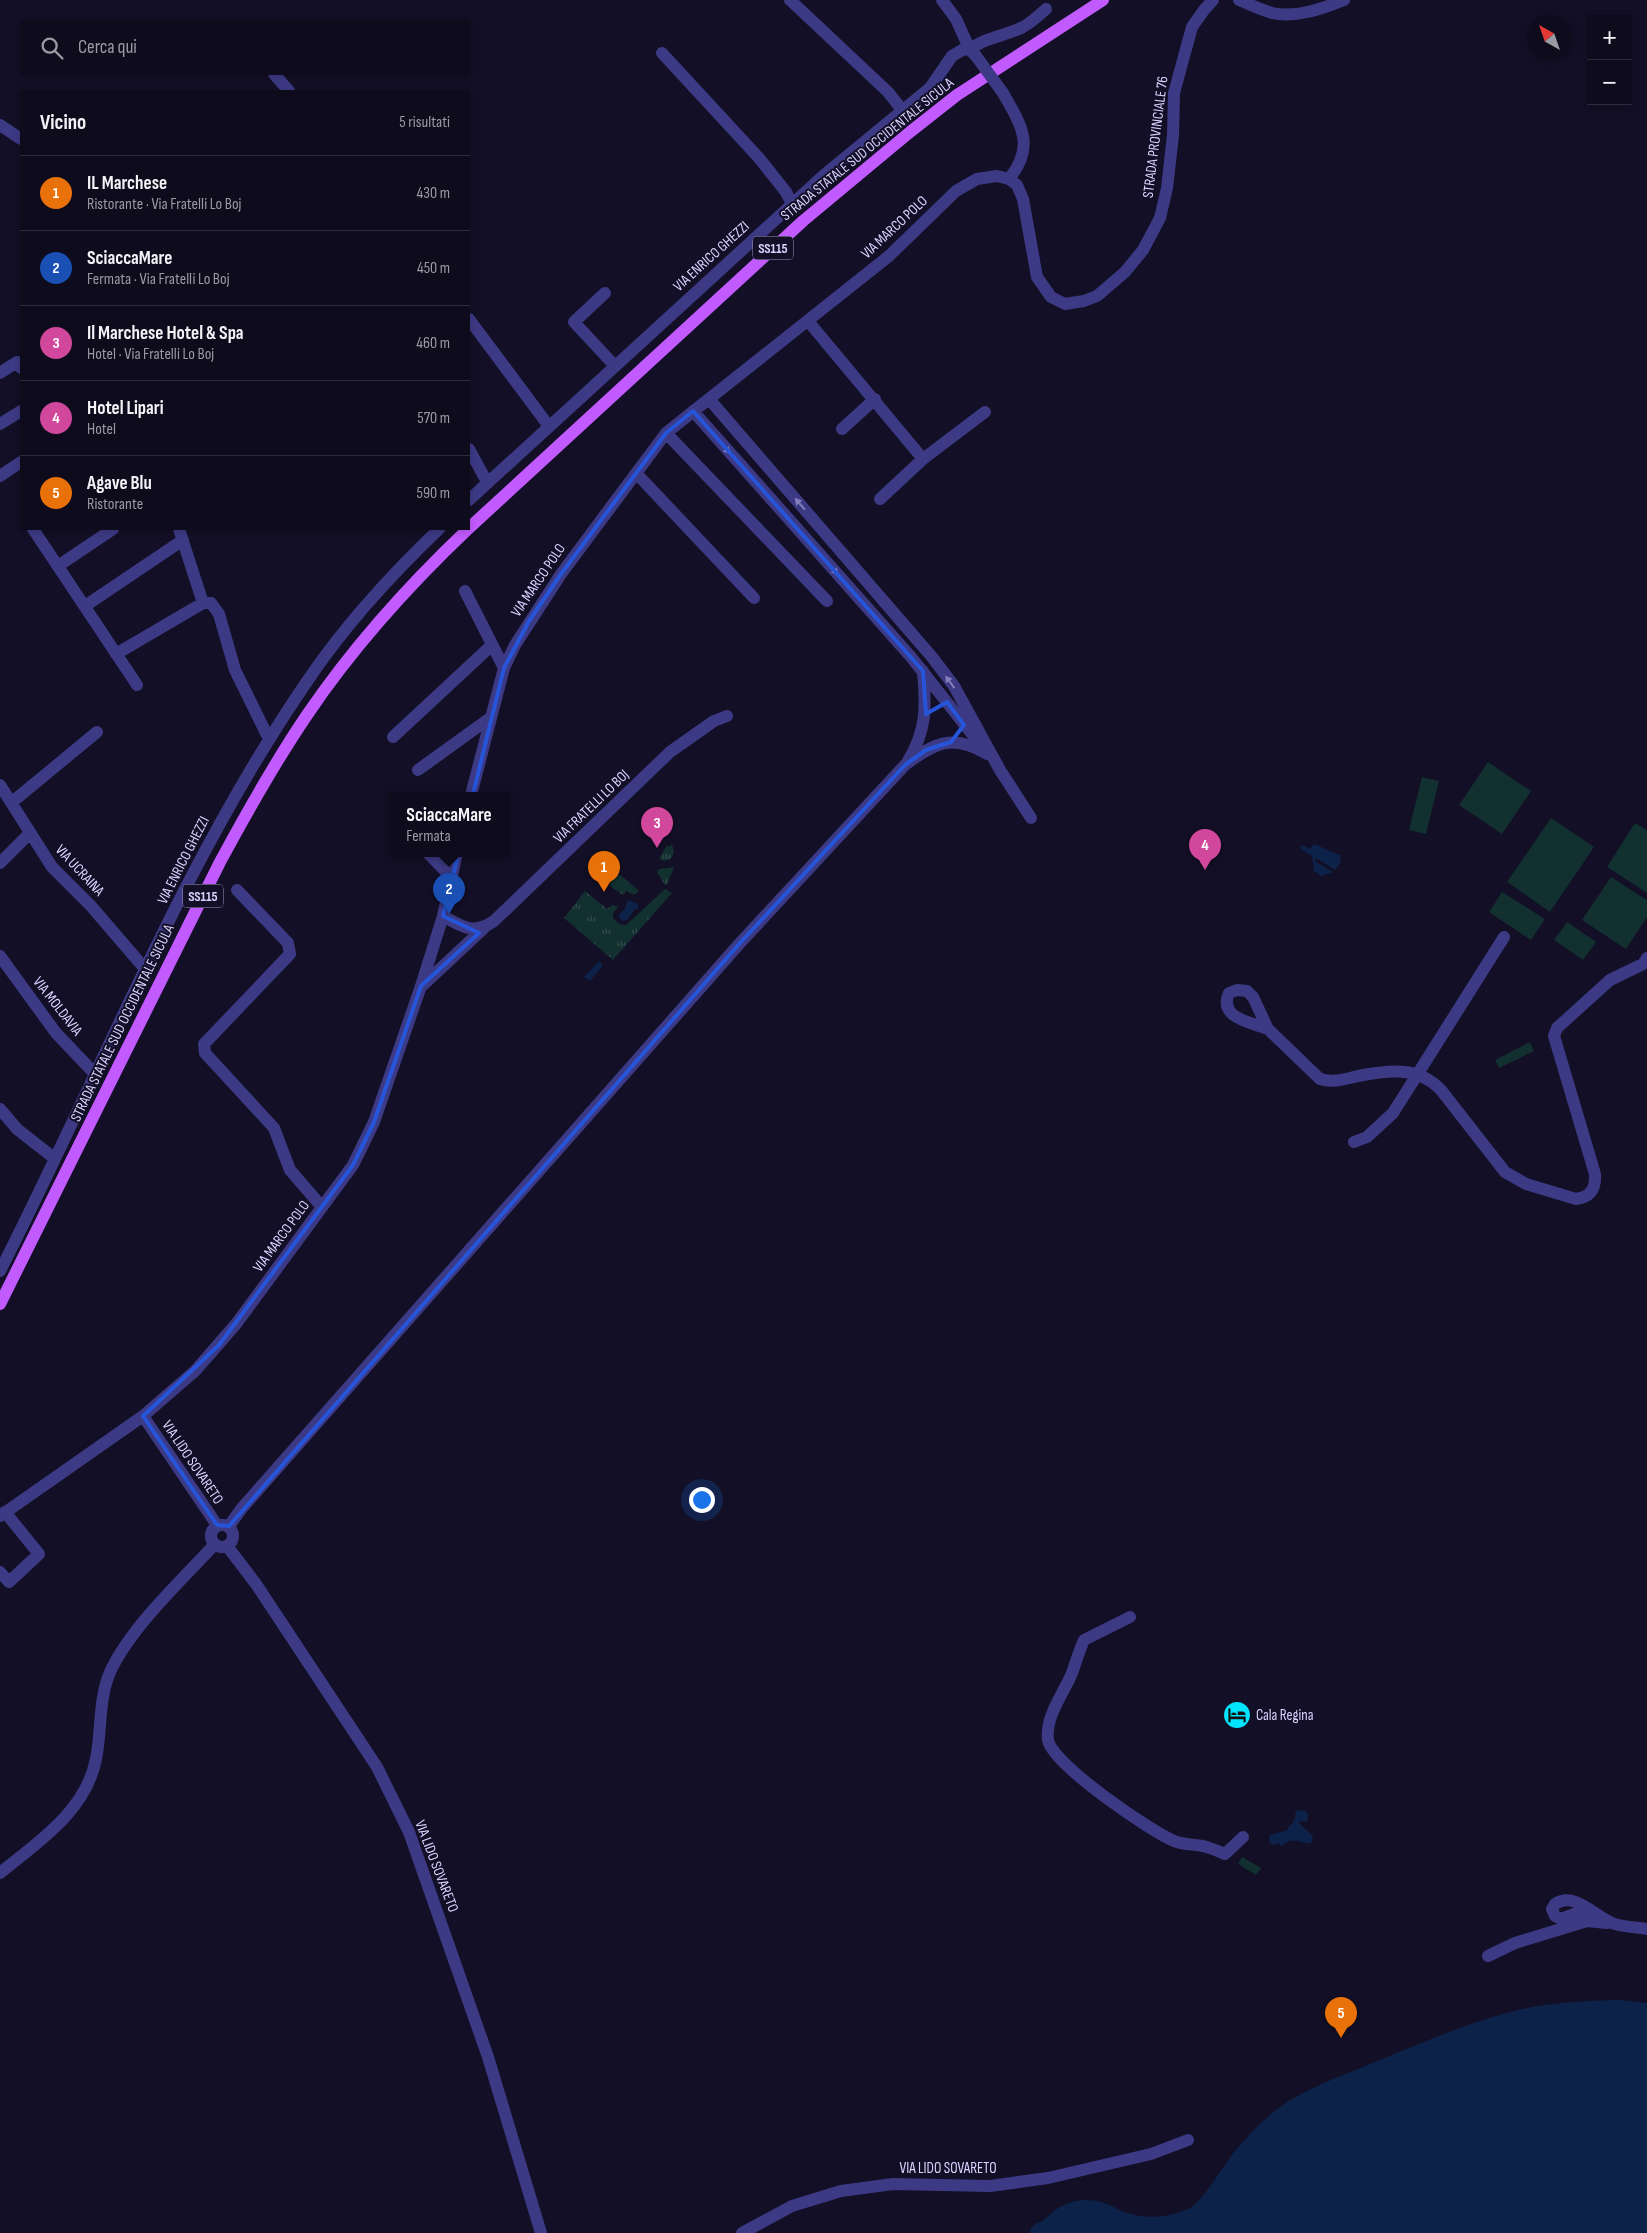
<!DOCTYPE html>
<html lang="it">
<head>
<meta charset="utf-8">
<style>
  body { margin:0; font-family:"Sofia Sans Condensed",sans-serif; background:#171425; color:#f1f3f6 }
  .controls { position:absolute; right:15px; top:15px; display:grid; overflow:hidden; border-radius:0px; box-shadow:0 2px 8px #0003 }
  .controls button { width:45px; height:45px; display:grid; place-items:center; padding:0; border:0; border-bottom:1px solid #2e2b3b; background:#0e0b1c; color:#f1f3f6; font:25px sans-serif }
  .compass { position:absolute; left:1527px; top:15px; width:45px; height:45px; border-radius:50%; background:#0e0b1c; box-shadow:0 2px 8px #0003; rotate:320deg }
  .you { position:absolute; left:701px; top:1499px; width:18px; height:18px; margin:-12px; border:4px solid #fff; border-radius:50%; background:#1a73e8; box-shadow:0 0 0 8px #1a73e833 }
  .badge { display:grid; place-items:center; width:32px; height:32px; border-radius:50%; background:#00e5ff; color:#fff; font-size:16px; font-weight:700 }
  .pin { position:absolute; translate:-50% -41px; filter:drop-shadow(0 1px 2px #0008) }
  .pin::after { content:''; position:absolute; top:26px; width:18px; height:15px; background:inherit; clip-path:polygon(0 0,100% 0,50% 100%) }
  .popup { position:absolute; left:389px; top:792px; width:120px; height:65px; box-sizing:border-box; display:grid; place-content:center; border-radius:0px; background:#0e0b1c; filter:drop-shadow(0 1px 4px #0005); font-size:16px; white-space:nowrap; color:#9b9ba3 }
  .popup b { font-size:19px; color:#f1f3f6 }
  .popup::after { content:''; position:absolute; left:50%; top:100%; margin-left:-10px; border:10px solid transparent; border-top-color:#0e0b1c }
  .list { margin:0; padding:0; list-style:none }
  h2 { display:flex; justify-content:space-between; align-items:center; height:65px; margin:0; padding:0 20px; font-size:21px }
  h2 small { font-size:16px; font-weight:400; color:#9b9ba3 }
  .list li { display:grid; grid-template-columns:32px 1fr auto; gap:15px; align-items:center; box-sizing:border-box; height:75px; padding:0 20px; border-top:1px solid #2e2b3b }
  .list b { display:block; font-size:19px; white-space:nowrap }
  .list p { margin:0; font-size:16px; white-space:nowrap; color:#9b9ba3 }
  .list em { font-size:16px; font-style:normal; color:#9b9ba3 }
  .icon { flex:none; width:28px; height:28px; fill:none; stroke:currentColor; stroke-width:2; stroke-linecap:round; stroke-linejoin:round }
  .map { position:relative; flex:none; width:1647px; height:2233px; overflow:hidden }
  .search { position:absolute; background:#0e0b1c; box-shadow:0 2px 8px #0003; left:20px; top:20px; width:450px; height:55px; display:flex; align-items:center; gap:12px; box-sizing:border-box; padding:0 18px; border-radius:0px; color:#9b9ba3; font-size:19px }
  .panel { position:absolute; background:#0e0b1c; box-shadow:0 2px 8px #0003; left:20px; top:90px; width:450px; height:440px; border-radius:0px }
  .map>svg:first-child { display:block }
</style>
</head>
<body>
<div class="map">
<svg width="1647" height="2233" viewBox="0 0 1647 2233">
  <defs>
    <pattern id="grass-tufts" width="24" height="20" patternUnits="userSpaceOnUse" patternTransform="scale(1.25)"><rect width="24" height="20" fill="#12302f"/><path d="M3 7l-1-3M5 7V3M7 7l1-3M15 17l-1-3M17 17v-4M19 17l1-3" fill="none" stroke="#344d4e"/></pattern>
  </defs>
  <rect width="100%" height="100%" fill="#130f26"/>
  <path fill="url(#grass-tufts)" d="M 672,844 L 674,852 L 671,859 L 664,861 L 659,859 L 667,845 L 669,847 Z
    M 601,866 L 623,877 L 639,891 L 634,895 L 626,891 L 623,895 L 610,886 L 611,884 L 596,877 Z
    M 674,867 L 667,885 L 665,885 L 657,872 L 659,869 Z
    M 665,889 L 672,893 L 613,960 L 564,918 L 585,891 L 607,909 L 613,905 L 618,907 L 613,913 L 613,918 L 619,924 L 626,925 Z"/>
  <path fill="#12302f" d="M 1488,762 L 1531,791 L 1502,834 L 1459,805 Z
    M 1422,777 L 1439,781 L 1426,834 L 1409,830 Z
    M 1551,818 L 1594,847 L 1550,912 L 1507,882 Z
    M 1635,823 L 1647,830 L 1647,893 L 1607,867 Z
    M 1611,877 L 1647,900 L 1647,917 L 1626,949 L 1582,920 Z
    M 1502,892 L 1545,919 L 1531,940 L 1489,912 Z
    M 1567,922 L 1596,942 L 1583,960 L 1554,940 Z
    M 1530,1042 L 1534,1051 L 1499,1068 L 1495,1060 Z
    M 1242,1857 L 1261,1868 L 1256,1875 L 1238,1864 Z"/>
  <path fill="#0c2248" d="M 1314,844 L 1340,855 L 1341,862 L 1335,870 L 1318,859 L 1315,859 L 1316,862 L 1333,872 L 1321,876 L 1313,870 L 1314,868 L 1312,856 L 1300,848 L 1302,845 L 1310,849 Z
    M 628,900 L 638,904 L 638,909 L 635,909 L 627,920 L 622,921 L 618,915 L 625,909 Z
    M 599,961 L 603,965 L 590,981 L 584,977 Z
    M 1300,1810 L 1305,1811 L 1308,1815 L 1307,1822 L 1300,1821 L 1299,1823 L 1313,1836 L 1312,1842 L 1307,1844 C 1298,1840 1290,1838 1281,1846 L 1279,1843 L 1275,1845 L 1271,1844 L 1269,1841 L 1270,1835 L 1288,1830 L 1288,1827 L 1294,1821 L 1296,1811 Z
    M 1620,2000 L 1647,2003 L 1647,2233 L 1030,2233 C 1031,2223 1039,2224 1045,2219 C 1061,2202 1083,2195 1107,2204 C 1115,2207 1122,2212 1131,2214 C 1150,2219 1172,2217 1190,2208 C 1203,2201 1223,2166 1234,2152 C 1245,2139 1258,2125 1271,2114 C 1297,2092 1334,2079 1365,2066 C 1415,2046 1465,2023 1518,2010 C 1551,2002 1586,2001 1620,2000 Z"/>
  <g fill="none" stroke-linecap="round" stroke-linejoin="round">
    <path stroke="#3d3a85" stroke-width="12" d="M 790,0 L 888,92 L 903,111
      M 942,0 L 956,19 L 970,50 C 983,38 1004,36 1021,28 C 1030,24 1038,16 1046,9
      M 1239,0 C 1249,4 1261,10 1272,13 C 1296,18 1322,9 1344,0
      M 662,53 L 759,158 L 786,192 L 792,204
      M 274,74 L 289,91
      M 1003,93 C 1021,125 1036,146 1009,179
      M 0,125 L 21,139
      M 605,293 L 574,322 L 614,365
      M 469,319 L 548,425
      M 808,321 L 923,459 L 985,412
      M 0,373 L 17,362 L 21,368
      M 709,399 L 932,657 L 954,686 L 1000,770 L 1031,818
      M 693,411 L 911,657 L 980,744
      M 0,424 L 21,411
      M 842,429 L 875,399
      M 666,433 L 827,601
      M 469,449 L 487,482
      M 636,473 L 754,598
      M 0,476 L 21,462
      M 880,499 L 923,459
      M 469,500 L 823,176 L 930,88 L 952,56 L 964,49 L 970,50 L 976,56
      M 33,529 L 137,685
      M 179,529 L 203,603
      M 58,566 L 113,529
      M 465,591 L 504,668
      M 85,606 L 183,540
      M 116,654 L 203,603 L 211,603 L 219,614 L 235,670 L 269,739
      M 393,737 L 492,645
      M 908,761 C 927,730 926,706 923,671
      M 418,770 L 490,718
      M 0,785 L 52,867 L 91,906 L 146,970
      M 471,795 L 504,668 L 515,645 L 561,574 L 666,433 L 889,256 L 956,191 L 977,179 L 997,176 L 1009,179 L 1017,185 L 1023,199 L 1037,277 L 1051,297 L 1065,304 L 1084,301 L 1097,296 L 1125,272 L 1143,250 L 1160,218 L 1167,188 L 1173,135 L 1174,93 L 1192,27 L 1204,10 L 1213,0
      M 11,803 L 97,732
      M 428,853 L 452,878
      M 0,863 L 29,834
      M 237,890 L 288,943 L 290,954 L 204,1044 L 205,1053 L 274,1128 L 290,1170 L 322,1207
      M 443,916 C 462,927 474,935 494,921 L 670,752 L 714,721 L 727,716
      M 0,956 L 56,1033 L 95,1074
      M 423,985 L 484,928
      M 1268,1029 C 1250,1022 1218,1018 1229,993 L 1237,990 L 1247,991 L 1253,997 L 1268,1029 L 1320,1079 C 1333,1083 1345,1079 1358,1076 C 1389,1070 1418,1066 1441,1090 L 1505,1172 L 1526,1184 L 1576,1199 C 1590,1197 1596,1189 1595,1174 L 1554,1036 L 1557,1028 L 1610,980 L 1643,964 L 1647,958
      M 0,1109 L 17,1129 L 54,1158
      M 1354,1142 L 1367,1137 L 1393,1113 L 1504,937
      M 0,1271 C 101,1073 182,863 308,680 C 345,625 391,575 439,529
      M 143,1416 L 217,1525
      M 0,1516 L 143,1416 L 195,1371 L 236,1324 L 353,1165 L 374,1122 L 421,986 L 443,916 L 457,853
      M211 1536a11 11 0 1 1 22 0a11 11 0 1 1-22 0Z
      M 229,1526 L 242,1508 L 740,943 L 905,765 C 934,743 953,733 987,754
      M 227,1546 L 256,1584 L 377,1767 L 409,1832 L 488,2057 L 541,2233
      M 0,1572 L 9,1582 L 39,1554 L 5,1512
      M 1130,1617 L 1084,1640 C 1079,1651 1076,1662 1072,1673 C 1064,1693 1045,1716 1048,1740 C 1052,1764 1150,1831 1174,1841 C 1183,1845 1193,1844 1203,1846 C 1211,1848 1218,1851 1225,1854 L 1243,1837
      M 0,1873 C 38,1842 86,1811 96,1759 C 102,1730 98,1698 111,1670 C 132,1626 181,1581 215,1544
      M 1588,1909 L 1561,1919 L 1555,1916 L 1552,1909 L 1555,1904 C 1575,1891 1594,1916 1612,1923 C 1622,1927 1636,1927 1647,1929
      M 1488,1956 L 1515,1943 L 1587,1921 L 1607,1923
      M 742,2233 L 792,2206 L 841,2191 L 893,2184 L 990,2186 L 1048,2178 L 1151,2154 L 1188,2140"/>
    <path stroke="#c25bff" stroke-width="12" d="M 469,528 L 803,221 L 910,132 L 957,95 L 1103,0
      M 0,1304 L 220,862 C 247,812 275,762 307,715 C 353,647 409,585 468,529"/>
    <path stroke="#3d3a85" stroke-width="12" d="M 976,56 L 1003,93"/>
  </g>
  <defs><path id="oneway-solid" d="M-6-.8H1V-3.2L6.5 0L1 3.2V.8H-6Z" transform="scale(1.25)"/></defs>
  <g fill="#837fbc">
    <use href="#oneway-solid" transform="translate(725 448) rotate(48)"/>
    <use href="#oneway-solid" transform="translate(800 504) rotate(-131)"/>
    <use href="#oneway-solid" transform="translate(833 569) rotate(48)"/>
    <use href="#oneway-solid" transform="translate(950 682) rotate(-126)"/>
  </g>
  <path fill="none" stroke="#2655da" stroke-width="4" stroke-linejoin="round" d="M 693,411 L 923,671 L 926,714 L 947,702 L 964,725 L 951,742 L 926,750 L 905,765 L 740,943 L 229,1526 L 217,1525 L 143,1416 L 219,1345 L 353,1165 L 374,1122 L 421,986 L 479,933 L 443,916 L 504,668 L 529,621 L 561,574 L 666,433 Z"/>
  <defs>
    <g id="hotel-disc" transform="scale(1.4375)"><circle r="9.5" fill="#00e5ff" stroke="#130f26"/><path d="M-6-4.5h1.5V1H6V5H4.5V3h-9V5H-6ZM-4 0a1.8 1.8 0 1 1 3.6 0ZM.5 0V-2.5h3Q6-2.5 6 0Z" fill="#111"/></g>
  </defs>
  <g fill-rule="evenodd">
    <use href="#hotel-disc" x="1237" y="1715"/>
  </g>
  <g text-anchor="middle" stroke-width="4" stroke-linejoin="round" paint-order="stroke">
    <g fill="#130f26" stroke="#9e99be" stroke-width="1">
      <rect x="753" y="236.5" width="40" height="23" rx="4"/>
      <rect x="183" y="884.5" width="40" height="23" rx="4"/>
    </g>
    <g font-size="14" font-weight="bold" fill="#d9d4ff">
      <text x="773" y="253">SS115</text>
      <text x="203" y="901">SS115</text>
    </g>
    <g font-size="15" fill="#d9d4ff" stroke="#130f26">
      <text transform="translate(1155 137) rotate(-83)" y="5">STRADA PROVINCIALE 76</text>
      <text transform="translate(867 149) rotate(-39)" y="5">STRADA STATALE SUD OCCIDENTALE SICULA</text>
      <text transform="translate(894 227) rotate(-43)" y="5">VIA MARCO POLO</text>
      <text transform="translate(711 256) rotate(-42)" y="5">VIA ENRICO GHEZZI</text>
      <text transform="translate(538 580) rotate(-56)" y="5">VIA MARCO POLO</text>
      <text transform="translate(591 806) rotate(-44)" y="5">VIA FRATELLI LO BOJ</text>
      <text transform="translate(183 860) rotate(-63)" y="5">VIA ENRICO GHEZZI</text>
      <text transform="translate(80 870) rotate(47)" y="5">VIA UCRAINA</text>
      <text transform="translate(58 1006) rotate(52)" y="5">VIA MOLDAVIA</text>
      <text transform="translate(122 1023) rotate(-64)" y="5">STRADA STATALE SUD OCCIDENTALE SICULA</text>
      <text transform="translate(281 1236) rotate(-54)" y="5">VIA MARCO POLO</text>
      <text transform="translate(193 1462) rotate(56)" y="5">VIA LIDO SOVARETO</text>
      <text transform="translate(437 1866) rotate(69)" y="5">VIA LIDO SOVARETO</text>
      <text x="948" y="2173">VIA LIDO SOVARETO</text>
    </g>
    <g font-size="15" fill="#d9d4ff" stroke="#130f26" text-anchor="start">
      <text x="1256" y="1720">Cala Regina</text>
    </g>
  </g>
</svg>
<div class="controls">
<button>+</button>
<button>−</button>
</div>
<svg class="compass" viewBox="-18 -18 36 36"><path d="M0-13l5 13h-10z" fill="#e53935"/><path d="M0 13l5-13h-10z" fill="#9b9ba3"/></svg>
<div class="you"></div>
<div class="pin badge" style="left:604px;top:892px;background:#e8710a">1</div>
<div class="pin badge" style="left:449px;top:914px;background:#1a4fb4">2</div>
<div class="popup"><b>SciaccaMare</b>Fermata</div>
<div class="pin badge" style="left:657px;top:848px;background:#d1479c">3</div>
<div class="pin badge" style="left:1205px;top:870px;background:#d1479c">4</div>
<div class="pin badge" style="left:1341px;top:2038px;background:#e8710a">5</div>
<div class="search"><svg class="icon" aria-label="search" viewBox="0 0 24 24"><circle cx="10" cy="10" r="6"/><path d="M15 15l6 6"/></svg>Cerca qui</div>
<section class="panel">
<h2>Vicino<small>5 risultati</small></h2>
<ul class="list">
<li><span class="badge" style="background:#e8710a">1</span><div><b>IL Marchese</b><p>Ristorante · Via Fratelli Lo Boj</p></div><em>430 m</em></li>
<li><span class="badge" style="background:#1a4fb4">2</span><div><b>SciaccaMare</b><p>Fermata · Via Fratelli Lo Boj</p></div><em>450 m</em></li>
<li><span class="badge" style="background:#d1479c">3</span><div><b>Il Marchese Hotel &amp; Spa</b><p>Hotel · Via Fratelli Lo Boj</p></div><em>460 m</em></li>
<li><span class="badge" style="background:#d1479c">4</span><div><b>Hotel Lipari</b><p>Hotel</p></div><em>570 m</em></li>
<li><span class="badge" style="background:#e8710a">5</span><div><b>Agave Blu</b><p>Ristorante</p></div><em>590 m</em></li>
</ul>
</section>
</div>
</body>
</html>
